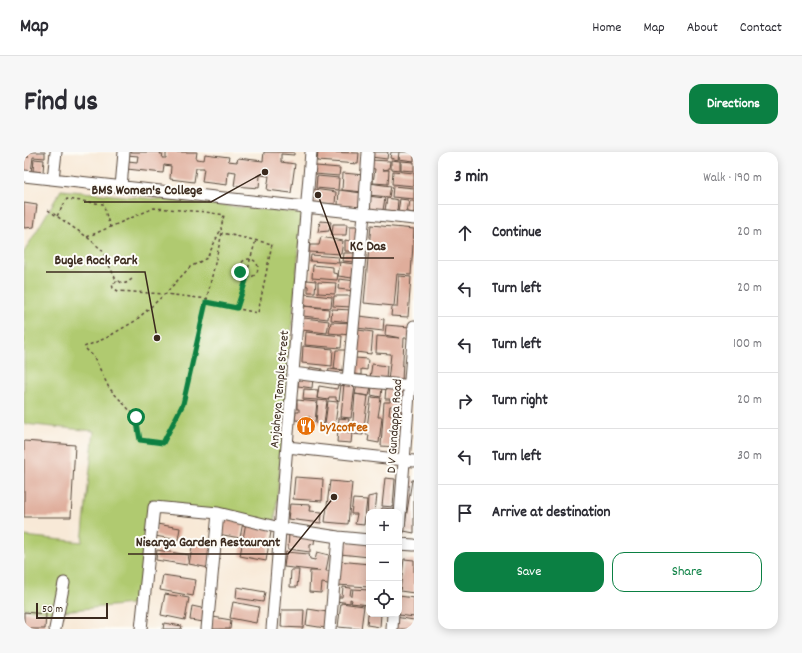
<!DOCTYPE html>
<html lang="en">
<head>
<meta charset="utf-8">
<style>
  body { margin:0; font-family:Dekko,sans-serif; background:#f7f7f7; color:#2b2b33 }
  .controls { position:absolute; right:12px; bottom:12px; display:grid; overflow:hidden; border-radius:8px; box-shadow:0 2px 10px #0003 }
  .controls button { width:36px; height:36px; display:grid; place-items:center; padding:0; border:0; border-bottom:1px solid #e1e1e2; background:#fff; color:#2b2b33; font:20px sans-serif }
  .scale { position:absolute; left:12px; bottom:10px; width:72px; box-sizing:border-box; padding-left:4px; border:2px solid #3b2a1e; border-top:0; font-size:11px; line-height:14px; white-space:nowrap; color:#3b2a1e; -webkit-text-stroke:3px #fdfcf7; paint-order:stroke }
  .stop { position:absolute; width:12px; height:12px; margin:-9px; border:3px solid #0b8043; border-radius:50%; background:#fff }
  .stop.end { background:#0b8043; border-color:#fff; box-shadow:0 1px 4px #0008 }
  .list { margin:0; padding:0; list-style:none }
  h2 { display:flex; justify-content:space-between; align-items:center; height:52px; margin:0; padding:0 16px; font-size:17px }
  h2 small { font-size:13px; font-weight:400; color:#7c7c81 }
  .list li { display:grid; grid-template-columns:26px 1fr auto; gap:12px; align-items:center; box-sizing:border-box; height:56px; padding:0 16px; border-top:1px solid #e1e1e2 }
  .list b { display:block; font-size:15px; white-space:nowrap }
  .list em { font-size:13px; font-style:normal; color:#7c7c81 }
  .actions { display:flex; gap:8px; padding:12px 16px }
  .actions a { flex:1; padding:9px 0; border:1px solid #0b8043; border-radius:12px; text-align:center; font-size:14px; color:#0b8043 }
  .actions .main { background:#0b8043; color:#fff }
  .icon { flex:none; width:22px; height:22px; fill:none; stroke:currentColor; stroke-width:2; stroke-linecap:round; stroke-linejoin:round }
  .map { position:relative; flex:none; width:390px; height:477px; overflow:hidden; border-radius:12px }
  header { display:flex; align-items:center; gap:24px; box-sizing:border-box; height:56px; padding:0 20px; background:#fff; border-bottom:1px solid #e1e1e2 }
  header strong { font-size:19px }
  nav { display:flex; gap:22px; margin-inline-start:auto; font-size:14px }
  .intro { display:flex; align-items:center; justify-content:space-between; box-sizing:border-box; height:96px; padding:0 24px }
  h1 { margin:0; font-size:28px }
  .button { padding:10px 18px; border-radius:12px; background:#0b8043; color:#fff; font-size:14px; font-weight:700 }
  main { display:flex; gap:24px; padding:0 24px }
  aside { flex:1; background:#fff; border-radius:12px; box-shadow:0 2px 10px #0003 }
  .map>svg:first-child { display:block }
</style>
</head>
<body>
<header>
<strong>Map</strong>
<nav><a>Home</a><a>Map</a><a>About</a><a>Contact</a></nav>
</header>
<div class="intro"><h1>Find us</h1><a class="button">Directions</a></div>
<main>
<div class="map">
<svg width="390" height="477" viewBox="0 0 390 477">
  <rect width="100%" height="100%" fill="#fdfcf7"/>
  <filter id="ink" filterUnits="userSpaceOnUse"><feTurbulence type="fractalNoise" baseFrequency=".025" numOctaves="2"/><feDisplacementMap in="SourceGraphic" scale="8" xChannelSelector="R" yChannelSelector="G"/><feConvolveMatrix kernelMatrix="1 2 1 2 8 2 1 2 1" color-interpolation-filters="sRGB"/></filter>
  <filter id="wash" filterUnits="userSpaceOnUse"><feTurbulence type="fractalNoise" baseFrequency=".012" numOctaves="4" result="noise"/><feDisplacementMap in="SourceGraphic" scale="16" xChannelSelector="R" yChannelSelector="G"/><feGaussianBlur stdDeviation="0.9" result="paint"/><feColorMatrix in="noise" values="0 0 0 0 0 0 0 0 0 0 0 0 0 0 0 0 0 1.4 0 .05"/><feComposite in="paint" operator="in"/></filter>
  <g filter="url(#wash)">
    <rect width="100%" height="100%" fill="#f8e9d7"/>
    <path fill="#b0ca70" stroke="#767a47" d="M 37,38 L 278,61 L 251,371 L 127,353 L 117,451 L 28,460 L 0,457 L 0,384 L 58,390 L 70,279 L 0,272 L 0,100 Z"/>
    <g id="blocks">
      <path fill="#dfad9b" d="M 0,0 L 21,0 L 21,6 L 9,5 L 7,20 L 0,19 L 0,5 L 5,5 L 0,4 Z
        M 104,0 L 137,0 L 136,2 L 139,2 L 138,6 L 142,6 L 142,0 L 173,0 L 172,7 L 180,8 L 181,2 L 205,5 L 204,9 L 213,10 L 214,6 L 239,9 L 240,0 L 270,0 L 270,3 L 257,2 L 257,10 L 271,12 L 267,41 L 243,38 L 245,24 L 236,23 L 235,36 L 210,34 L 212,20 L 204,19 L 203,33 L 178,30 L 180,16 L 172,16 L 170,30 L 146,27 L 147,14 L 140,13 L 139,21 L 103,17 L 104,9 L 113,10 L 114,4 L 103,3 Z
        M 294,0 L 335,1 L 334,12 L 293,9 Z
        M 347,0 L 364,0 L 363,7 L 347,5 Z
        M 367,0 L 375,0 L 374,8 L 366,6 Z
        M 376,0 L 390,0 L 390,9 L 375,7 Z
        M 10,7 L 20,8 L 19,20 L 9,19 Z
        M 346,8 L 366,9 L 365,17 L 359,18 L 365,18 L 364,32 L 349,31 L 351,17 L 346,16 Z
        M 367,8 L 376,9 L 376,18 L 367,17 Z
        M 377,9 L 390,10 L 390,19 L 377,18 Z
        M 292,14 L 316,16 L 315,24 L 291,22 Z
        M 369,19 L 390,21 L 390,34 L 368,32 Z
        M 319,21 L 340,23 L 339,40 L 318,38 Z
        M 293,24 L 315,26 L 314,38 L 292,36 Z
        M 345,31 L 367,34 L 365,45 L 344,43 Z
        M 369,34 L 390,36 L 390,47 L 368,45 Z
        M 289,37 L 312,40 L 311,52 L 288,50 Z
        M 315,38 L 338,41 L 336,55 L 314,53 Z
        M 343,44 L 361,46 L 359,58 L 342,57 Z
        M 363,46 L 374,48 L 373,59 L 361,58 Z
        M 376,47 L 384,48 L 382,61 L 374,60 Z
        M 386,49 L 390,49 L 390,61 L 384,60 Z
        M 0,51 L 13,53 L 10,75 L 0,76 Z
        M 296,69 L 307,70 L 305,79 L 294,80 Z
        M 309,72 L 323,72 L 322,83 L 308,83 Z
        M 347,73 L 390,77 L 387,123 L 373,122 L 370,154 L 340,151 Z
        M 326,74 L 336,74 L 332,99 L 321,99 L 321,88 L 326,89 Z
        M 297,85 L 319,89 L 317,102 L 285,100 L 286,93 L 295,93 Z
        M 320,101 L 330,101 L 330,110 L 319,109 Z
        M 287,103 L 314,105 L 315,111 L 286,109 Z
        M 316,110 L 330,112 L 328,126 L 314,124 Z
        M 289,113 L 309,115 L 309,121 L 314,122 L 313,128 L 288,126 Z
        M 375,124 L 387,125 L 384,165 L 367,164 L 368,155 L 373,155 Z
        M 315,127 L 332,129 L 331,139 L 314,137 Z
        M 282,128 L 292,129 L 291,140 L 284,140 L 284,134 L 281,133 Z
        M 294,130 L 312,131 L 311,142 L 294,141 Z
        M 281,142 L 308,145 L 307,156 L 280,154 Z
        M 310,144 L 328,144 L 327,155 L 309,154 Z
        M 280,154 L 305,157 L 304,167 L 279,164 Z
        M 308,157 L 328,158 L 327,170 L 307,168 Z
        M 335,164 L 360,167 L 359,179 L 333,176 Z
        M 280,166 L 305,169 L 303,181 L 278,178 Z
        M 307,170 L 328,171 L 326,183 L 305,181 Z
        M 362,173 L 386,175 L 385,186 L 380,186 L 378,230 L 364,229 L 367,202 L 352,201 L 353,184 L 376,186 L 361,183 Z
        M 334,178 L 349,180 L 347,202 L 332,200 Z
        M 282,180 L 318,184 L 317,196 L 281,193 Z
        M 279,194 L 309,197 L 308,214 L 278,211 Z
        M 312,198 L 322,198 L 320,218 L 310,217 Z
        M 331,206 L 344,207 L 343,218 L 337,217 L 337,223 L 330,222 Z
        M 348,212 L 363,214 L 362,228 L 346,226 Z
        M 286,215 L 298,217 L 297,221 L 304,222 L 305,217 L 321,219 L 320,226 L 285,221 Z
        M 275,225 L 289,226 L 288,236 L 274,234 Z
        M 320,231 L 331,233 L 327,266 L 317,265 Z
        M 314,233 L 317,233 L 315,249 L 312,248 L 312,245 L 305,245 L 304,248 L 293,246 L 295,234 L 313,237 Z
        M 333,233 L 347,234 L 345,244 L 331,242 Z
        M 348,234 L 358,235 L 357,245 L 347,243 Z
        M 362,235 L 379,236 L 378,255 L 366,254 L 365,263 L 376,263 L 373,295 L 357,294 L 360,250 L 366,250 L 366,247 L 361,247 Z
        M 280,237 L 294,238 L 293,248 L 279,247 Z
        M 331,242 L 344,244 L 339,283 L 328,282 Z
        M 347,245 L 357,246 L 354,265 L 358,265 L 355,291 L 344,289 L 345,283 L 342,283 Z
        M 273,248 L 293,250 L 291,270 L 285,270 L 286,265 L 284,265 L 284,269 L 271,268 L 272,260 L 275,260 L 275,257 L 273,257 Z
        M 294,248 L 303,249 L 300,272 L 292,271 Z
        M 304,249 L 314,250 L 311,273 L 301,272 Z
        M 369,255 L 377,256 L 376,262 L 369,262 Z
        M 315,266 L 325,267 L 323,280 L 328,281 L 327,291 L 313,290 Z
        M 0,289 L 51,293 L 47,365 L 0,365 Z
        M 271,325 L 299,327 L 298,349 L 269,347 Z
        M 361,326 L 371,327 L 369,355 L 358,354 Z
        M 388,328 L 390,328 L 390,381 L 380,379 Z
        M 306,329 L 328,331 L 324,372 L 301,370 Z
        M 353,343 L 351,360 L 345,360 L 345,368 L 343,368 L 344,345 Z
        M 329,347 L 343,348 L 340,373 L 331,372 L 333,362 L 327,362 Z
        M 266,352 L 287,353 L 286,359 L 298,360 L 297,371 L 264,367 Z
        M 358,356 L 369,357 L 369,360 L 357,360 Z
        M 197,366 L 219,370 L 216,386 L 194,382 Z
        M 222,370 L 248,374 L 242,409 L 216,404 Z
        M 133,372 L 156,376 L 154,388 L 131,384 Z
        M 265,381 L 291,384 L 290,392 L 286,393 L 286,400 L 264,397 Z
        M 318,389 L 345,391 L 345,405 L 316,402 Z
        M 169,391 L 189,394 L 185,416 L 165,412 Z
        M 133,398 L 165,403 L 163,413 L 132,408 Z
        M 262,400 L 285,402 L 286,407 L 291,408 L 293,400 L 305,403 L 302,419 L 307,419 L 309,433 L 298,431 L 297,441 L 285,440 L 286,419 L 296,419 L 260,415 Z
        M 380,407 L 390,408 L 390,441 L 376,439 Z
        M 315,409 L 345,412 L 345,435 L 313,433 Z
        M 267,418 L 275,418 L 273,435 L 266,435 Z
        M 139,423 L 172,428 L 169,444 L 136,438 Z
        M 213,435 L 241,440 L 239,450 L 212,446 Z
        M 319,435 L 327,436 L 326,444 L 328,444 L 329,437 L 345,438 L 345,453 L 327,451 L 328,448 L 326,447 L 326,451 L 312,449 L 312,445 L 318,445 Z
        M 141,442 L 165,446 L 161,468 L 137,463 Z
        M 375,444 L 390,446 L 390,465 L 375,463 Z
        M 209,450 L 235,455 L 232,471 L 206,466 Z
        M 317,451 L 340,454 L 337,477 L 314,475 Z
        M 168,454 L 182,457 L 180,470 L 166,468 Z
        M 284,457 L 303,460 L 301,476 L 282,473 Z
        M 258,458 L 280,458 L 279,476 L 257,475 Z
        M 0,460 L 22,462 L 21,477 L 0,477 Z
        M 344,462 L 357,462 L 356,475 L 343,473 Z
        M 189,465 L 207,468 L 206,477 L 187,477 Z
        M 371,465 L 390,468 L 390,477 L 369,477 Z
        M 140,471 L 158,474 L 157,477 L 139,477 Z"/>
    </g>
  </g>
  <g filter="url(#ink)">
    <use href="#blocks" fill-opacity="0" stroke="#57473a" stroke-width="1"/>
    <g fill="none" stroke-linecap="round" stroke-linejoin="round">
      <g stroke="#57473a" stroke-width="13">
        <path id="minor" d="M 0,24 L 390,67
          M 29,27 L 32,0
          M 97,35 L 100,0
          M 269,221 L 324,228 L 390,234
          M 324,228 L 340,62 L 344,0
          M 263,295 L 390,309
          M 375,377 L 390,174
          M 375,392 L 390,393
          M 31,477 L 40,431
          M 117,477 L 130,355 L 194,361 L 256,376 L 314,385 L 345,388
          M 183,477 L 194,361
          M 248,477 L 287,0
          M 306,477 L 314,385
          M 368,477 L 369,462"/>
      </g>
      <path stroke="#57473a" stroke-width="1.5" stroke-dasharray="3 3" stroke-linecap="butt" d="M 24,58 L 63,85 L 78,98 L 93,130
        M 33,64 L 43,47 L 79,52 L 86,75
        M 63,85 L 130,56 L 182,60 L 200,63 L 197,76 L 198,81 L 182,150 L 159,252 L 139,291 L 116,288 L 112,265 L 85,236 L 70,205 L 60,195 L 82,186 L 111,169 L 141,142 L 184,147
        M216 116a9 9 0 1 1 18 0a9 9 0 1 1-18 0Z
        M 108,127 C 104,130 100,134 95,129 L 88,132 L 89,136 L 94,139 L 141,142 L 166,115 L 183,106 L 197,77
        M 182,150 L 234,161 L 248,92 L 198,81
        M 213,156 L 223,125 L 226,108 L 232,88"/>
      <use href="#minor" stroke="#fff" stroke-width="11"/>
    </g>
  </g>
  <g fill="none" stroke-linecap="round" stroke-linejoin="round" filter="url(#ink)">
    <path stroke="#0b8043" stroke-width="5" d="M 112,265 L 116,288 L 139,291 L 159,252 L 182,150 L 213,156 L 223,125 L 219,123 L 216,120"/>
  </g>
  <defs>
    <g id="restaurant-disc" transform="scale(1)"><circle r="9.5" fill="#e8710a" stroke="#fdfcf7"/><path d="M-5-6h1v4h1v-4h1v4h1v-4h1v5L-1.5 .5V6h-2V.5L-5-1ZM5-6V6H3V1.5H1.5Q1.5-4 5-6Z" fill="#fff"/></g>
  </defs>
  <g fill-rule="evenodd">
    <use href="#restaurant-disc" x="282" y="274"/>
  </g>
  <g text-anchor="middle" stroke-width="4" stroke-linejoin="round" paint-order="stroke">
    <g font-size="13" fill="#3b2a1e" stroke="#fdfcf7">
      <text transform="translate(254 237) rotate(-85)" y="5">Anjaheya Temple Street</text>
      <text transform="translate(369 274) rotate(-86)" y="5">D V Gundappa Road</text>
    </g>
    <g font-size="13" font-weight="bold" fill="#c56008" stroke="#fdfcf7" text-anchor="start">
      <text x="296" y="279">by2coffee</text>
    </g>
  </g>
  <path fill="none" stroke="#3b2a1e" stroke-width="1.5" d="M241 20L187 50H60M294 43L317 106H370M133 186L121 120H22M310 345L264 402H104"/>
  <g fill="#3b2a1e" stroke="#fdfcf7" stroke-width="1.5">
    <circle cx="241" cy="20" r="4"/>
    <circle cx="294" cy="43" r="4"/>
    <circle cx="133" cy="186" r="4"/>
    <circle cx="310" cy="345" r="4"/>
  </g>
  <g font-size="14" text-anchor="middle" font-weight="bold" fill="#3b2a1e" stroke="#fdfcf7" stroke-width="4" stroke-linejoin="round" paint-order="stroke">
    <text x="123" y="42">BMS Women's College</text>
    <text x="344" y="98">KC Das</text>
    <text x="72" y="112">Bugle Rock Park</text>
    <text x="184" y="394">Nisarga Garden Restaurant</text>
  </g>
</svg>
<div class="controls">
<button>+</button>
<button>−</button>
<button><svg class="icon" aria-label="locate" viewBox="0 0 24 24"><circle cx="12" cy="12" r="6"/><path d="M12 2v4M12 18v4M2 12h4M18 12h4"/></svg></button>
</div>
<div class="scale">50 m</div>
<div class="stop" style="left:112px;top:265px"></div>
<div class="stop end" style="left:216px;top:120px"></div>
</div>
<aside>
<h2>3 min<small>Walk · 190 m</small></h2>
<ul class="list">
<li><svg class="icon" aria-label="ahead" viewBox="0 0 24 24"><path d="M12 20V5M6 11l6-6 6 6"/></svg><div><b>Continue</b></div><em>20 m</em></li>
<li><svg class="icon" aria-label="left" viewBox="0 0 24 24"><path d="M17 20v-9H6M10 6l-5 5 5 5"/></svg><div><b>Turn left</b></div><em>20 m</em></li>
<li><svg class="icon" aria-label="left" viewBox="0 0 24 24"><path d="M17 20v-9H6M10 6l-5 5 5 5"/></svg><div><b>Turn left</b></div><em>100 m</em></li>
<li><svg class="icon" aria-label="right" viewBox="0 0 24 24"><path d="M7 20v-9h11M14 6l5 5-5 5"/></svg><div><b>Turn right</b></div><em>20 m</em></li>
<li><svg class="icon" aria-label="left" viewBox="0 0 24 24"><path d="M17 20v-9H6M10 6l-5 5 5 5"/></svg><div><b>Turn left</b></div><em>30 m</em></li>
<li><svg class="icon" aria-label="arrive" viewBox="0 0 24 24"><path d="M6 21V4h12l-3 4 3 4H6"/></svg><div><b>Arrive at destination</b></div></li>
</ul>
<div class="actions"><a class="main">Save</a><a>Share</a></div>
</aside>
</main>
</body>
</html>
